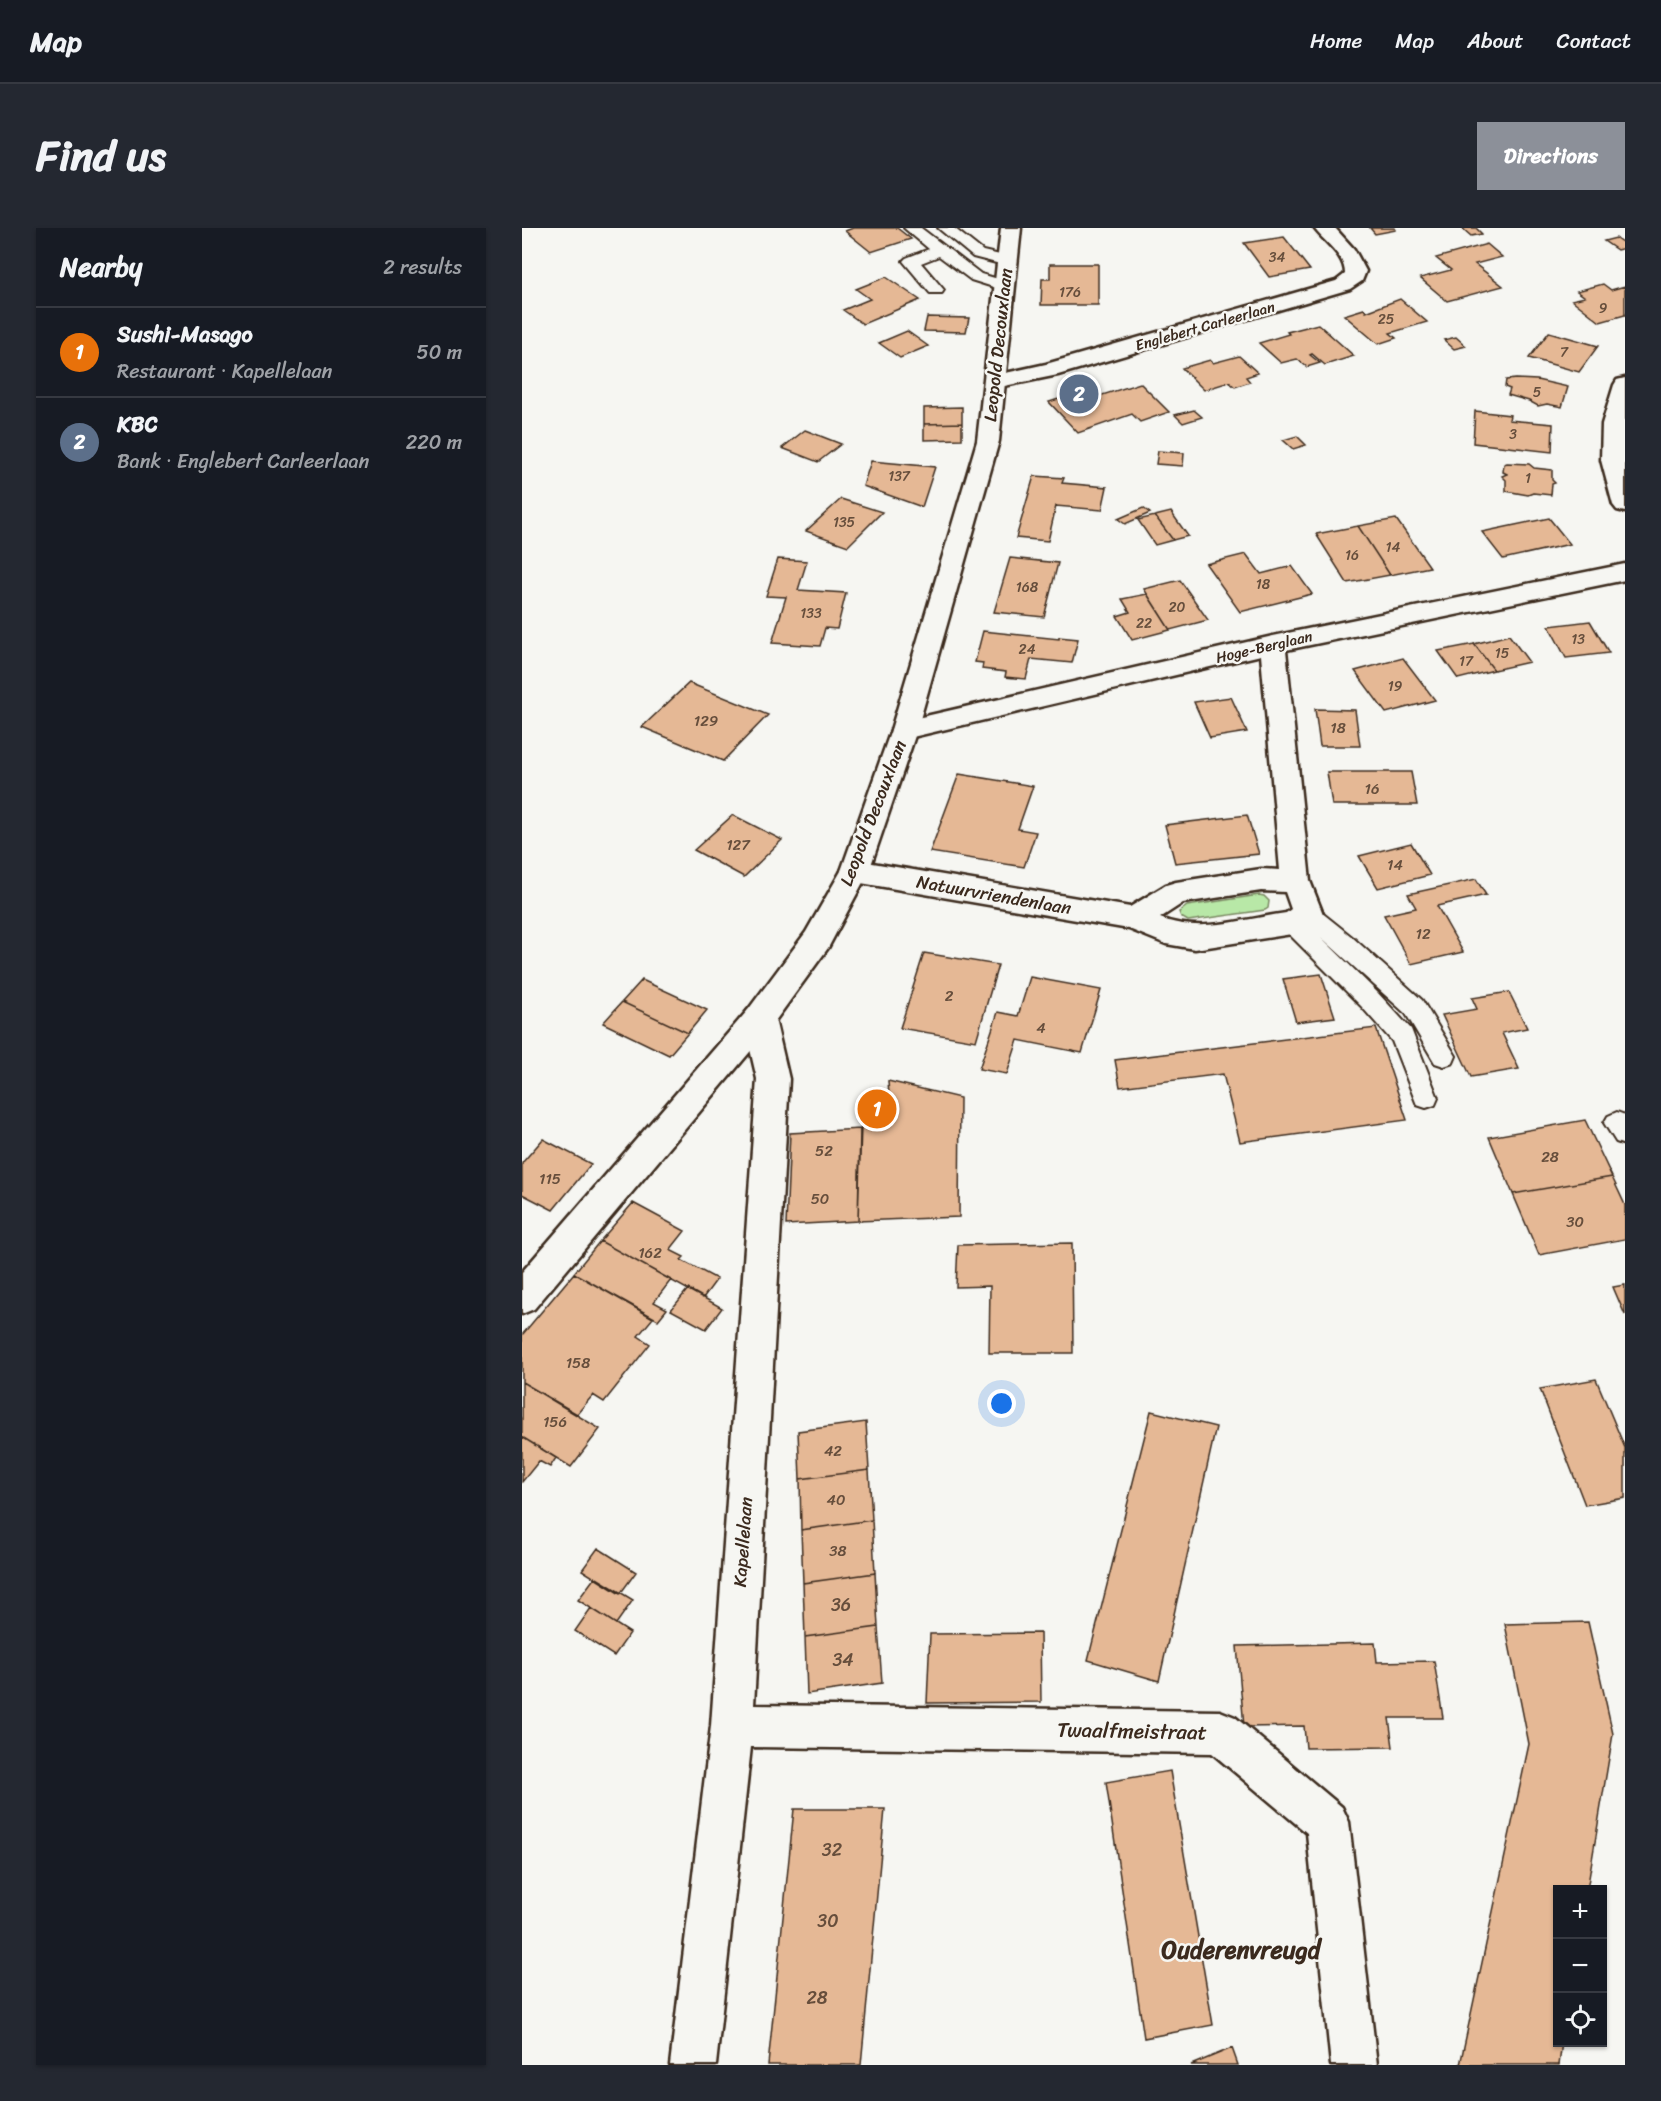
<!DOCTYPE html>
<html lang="en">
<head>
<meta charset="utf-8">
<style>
  body { margin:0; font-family:Sriracha,sans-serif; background:#242831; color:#f1f3f6 }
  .controls { position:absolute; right:18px; bottom:18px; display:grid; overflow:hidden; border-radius:0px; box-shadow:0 2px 4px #0004 }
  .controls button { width:54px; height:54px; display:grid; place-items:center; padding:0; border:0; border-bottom:2px solid #363941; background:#171b24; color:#f1f3f6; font:30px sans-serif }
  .you { position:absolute; left:480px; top:1176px; width:21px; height:21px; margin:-15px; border:4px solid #fff; border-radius:50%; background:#1a73e8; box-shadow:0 0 0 9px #1a73e833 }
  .badge { display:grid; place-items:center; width:39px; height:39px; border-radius:50%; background:#8c9099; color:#fff; font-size:20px; font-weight:700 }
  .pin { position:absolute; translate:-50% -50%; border:3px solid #fff; box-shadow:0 2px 6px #0006 }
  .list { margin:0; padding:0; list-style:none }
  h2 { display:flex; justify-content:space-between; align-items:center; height:78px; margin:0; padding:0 24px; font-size:26px }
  h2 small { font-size:20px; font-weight:400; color:#9ea1a6 }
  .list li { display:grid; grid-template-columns:39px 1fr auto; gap:18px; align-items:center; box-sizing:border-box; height:90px; padding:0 24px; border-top:2px solid #363941 }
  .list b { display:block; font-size:22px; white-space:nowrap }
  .list p { margin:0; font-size:20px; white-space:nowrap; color:#9ea1a6 }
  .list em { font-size:20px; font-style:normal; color:#9ea1a6 }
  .icon { flex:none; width:33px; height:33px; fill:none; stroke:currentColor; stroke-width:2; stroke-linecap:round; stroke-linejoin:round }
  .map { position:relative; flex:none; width:1103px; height:1837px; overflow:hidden; border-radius:0px }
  header { display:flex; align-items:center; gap:36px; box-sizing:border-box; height:84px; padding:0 30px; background:#171b24; border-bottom:2px solid #363941 }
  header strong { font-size:28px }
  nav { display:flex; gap:33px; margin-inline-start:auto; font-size:21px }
  .intro { display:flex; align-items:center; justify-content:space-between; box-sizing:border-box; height:144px; padding:0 36px }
  h1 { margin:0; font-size:42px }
  .button { padding:15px 27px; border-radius:0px; background:#8c9099; color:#fff; font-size:21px; font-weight:700 }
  main { display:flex; gap:36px; padding:0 36px }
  aside { flex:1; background:#171b24; border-radius:0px; box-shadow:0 2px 4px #0004 }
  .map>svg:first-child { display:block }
</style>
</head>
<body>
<header>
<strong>Map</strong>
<nav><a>Home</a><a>Map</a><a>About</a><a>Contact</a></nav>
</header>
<div class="intro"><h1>Find us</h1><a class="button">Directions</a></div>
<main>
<aside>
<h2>Nearby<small>2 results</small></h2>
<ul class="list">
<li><span class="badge" style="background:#e8710a">1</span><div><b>Sushi-Masago</b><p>Restaurant · Kapellelaan</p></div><em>50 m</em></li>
<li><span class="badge" style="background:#5c6f8a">2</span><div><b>KBC</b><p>Bank · Englebert Carleerlaan</p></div><em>220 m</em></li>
</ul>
</aside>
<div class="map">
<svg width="1103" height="1837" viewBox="0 0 1103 1837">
  <rect width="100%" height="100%" fill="#f6f6f2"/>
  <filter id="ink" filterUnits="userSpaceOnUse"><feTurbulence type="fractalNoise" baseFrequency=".0167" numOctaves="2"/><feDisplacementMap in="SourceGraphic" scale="12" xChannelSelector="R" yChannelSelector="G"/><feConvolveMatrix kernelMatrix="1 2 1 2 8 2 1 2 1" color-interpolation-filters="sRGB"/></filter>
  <g filter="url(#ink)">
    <path fill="#b8e8a7" stroke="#7a8962" stroke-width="1.5" d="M 737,667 L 742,668 L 747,673 L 746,680 L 743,682 L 666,693 L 659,689 L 657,684 L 665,678 Z"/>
    <path fill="#e5b895" stroke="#3b2a1e" stroke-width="1.5" d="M 331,0 L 375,0 L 389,11 L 349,24 L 323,3 Z
      M 848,0 L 873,0 L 874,2 L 853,6 Z
      M 940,0 L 954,0 L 960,6 L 949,8 Z
      M 762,9 L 788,42 L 747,49 L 722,15 Z
      M 1094,10 L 1103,16 L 1103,20 L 1095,22 L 1082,13 Z
      M 965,16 L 980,29 L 953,36 L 981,58 L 925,73 L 898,50 L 929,42 L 914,30 Z
      M 528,36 L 576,36 L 576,77 L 519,77 L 520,51 L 528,51 Z
      M 364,49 L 398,72 L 341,96 L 321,82 L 348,71 L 334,61 Z
      M 1081,56 L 1089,62 L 1103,58 L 1103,87 L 1078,94 L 1050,72 L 1063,69 L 1055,63 Z
      M 878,71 L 905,94 L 868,105 L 874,110 L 856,116 L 822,87 L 842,81 L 844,84 Z
      M 405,89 L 447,90 L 444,104 L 402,103 Z
      M 796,96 L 832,128 L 803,137 L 790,126 L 788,127 L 798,135 L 785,139 L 775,131 L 759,135 L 737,115 L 767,106 L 765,104 Z
      M 385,103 L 406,118 L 378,130 L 357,115 Z
      M 1027,104 L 1076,118 L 1057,144 L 1007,130 Z
      M 934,109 L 944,118 L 932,121 L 922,112 Z
      M 717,128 L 736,145 L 724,149 L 728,154 L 713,159 L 707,154 L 682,162 L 660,140 L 688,132 L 691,135 Z
      M 994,151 L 1015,152 L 1046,159 L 1040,179 L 1025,176 L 1016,178 L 1007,173 L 986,167 L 988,161 L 983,159 L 984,152 Z
      M 618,155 L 647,184 L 618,194 L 610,186 L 556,205 L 527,174 L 561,163 L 568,171 Z
      M 440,179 L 440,195 L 402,196 L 402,180 Z
      M 672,182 L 680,189 L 661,195 L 653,187 Z
      M 953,183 L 988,187 L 987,192 L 1031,196 L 1030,224 L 951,215 Z
      M 440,195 L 440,211 L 402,212 L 402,196 Z
      M 283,202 L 319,216 L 296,234 L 260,220 Z
      M 775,208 L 784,217 L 771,221 L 761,212 Z
      M 636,223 L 662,225 L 661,238 L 634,236 Z
      M 349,233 L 413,239 L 400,279 L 341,258 Z
      M 985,235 L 1007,236 L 1012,240 L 1030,242 L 1030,252 L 1033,255 L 1030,256 L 1029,267 L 1011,265 L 1006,267 L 984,263 L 984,252 L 980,248 L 985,246 L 981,244 L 982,236 Z
      M 512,248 L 542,250 L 540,255 L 585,259 L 580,282 L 534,278 L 526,313 L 494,310 Z
      M 319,271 L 360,284 L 326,318 L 284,303 Z
      M 621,280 L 628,285 L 603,296 L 596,291 Z
      M 649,284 L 666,308 L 651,312 L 633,288 Z
      M 633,288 L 651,312 L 633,317 L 616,292 Z
      M 1027,290 L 1048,316 L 981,331 L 960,304 Z
      M 874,291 L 908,339 L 868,347 L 836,298 Z
      M 836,298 L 868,347 L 825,355 L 794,306 Z
      M 724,326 L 739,346 L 770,338 L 790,366 L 718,384 L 684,336 Z
      M 488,330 L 536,335 L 522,389 L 472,384 Z
      M 256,331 L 285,333 L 276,362 L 324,365 L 315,401 L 303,400 L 298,418 L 250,415 L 264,369 L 244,368 Z
      M 658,352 L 686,392 L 648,402 L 622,361 Z
      M 625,366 L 648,402 L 610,412 L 595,388 L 608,384 L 600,371 Z
      M 1068,393 L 1087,425 L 1044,430 L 1027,398 Z
      M 461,403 L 537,411 L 537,409 L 556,411 L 550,435 L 509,431 L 504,451 L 483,449 L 484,444 L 460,441 L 461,435 L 453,434 Z
      M 987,407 L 1007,434 L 972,442 L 952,416 Z
      M 952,416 L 972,442 L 936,451 L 916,423 Z
      M 881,430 L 913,472 L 864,485 L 833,443 Z
      M 167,455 L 246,487 L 201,533 L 120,499 Z
      M 709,469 L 725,504 L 688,510 L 672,474 Z
      M 793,481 L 833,482 L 838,518 L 798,518 Z
      M 805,544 L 889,544 L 895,577 L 810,577 Z
      M 437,546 L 511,558 L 496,601 L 514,604 L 502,639 L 408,624 Z
      M 211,587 L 260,612 L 222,649 L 172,622 Z
      M 725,587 L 737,626 L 653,635 L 643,597 Z
      M 889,615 L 908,647 L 856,660 L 837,628 Z
      M 954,651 L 964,667 L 915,678 L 941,724 L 889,736 L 862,687 L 894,680 L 886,666 Z
      M 402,725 L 476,737 L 454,813 L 378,800 Z
      M 799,746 L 813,789 L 774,794 L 761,751 Z
      M 508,749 L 579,762 L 560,825 L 496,812 L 485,846 L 457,841 L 476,784 L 496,788 Z
      M 120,752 L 185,782 L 166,805 L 100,774 Z
      M 987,764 L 1005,800 L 980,805 L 997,841 L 949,849 L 920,787 L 955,781 L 950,770 Z
      M 100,774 L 166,805 L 147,827 L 81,795 Z
      M 854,800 L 885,892 L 718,914 L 701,846 L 598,859 L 593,832 Z
      M 366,853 L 438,870 L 437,989 L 336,993 L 340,866 L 367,867 Z
      M 1063,892 L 1090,949 L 991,966 L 967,909 Z
      M 338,901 L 336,993 L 264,997 L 268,905 Z
      M 21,911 L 69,936 L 31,982 L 0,966 L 0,935 Z
      M 1090,949 L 1103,977 L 1103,1011 L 1017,1027 L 991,966 Z
      M 111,975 L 163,1003 L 148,1022 L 162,1029 L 159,1032 L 195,1051 L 181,1070 L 78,1013 Z
      M 78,1013 L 149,1052 L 132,1074 L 145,1081 L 136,1092 L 52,1045 Z
      M 550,1015 L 551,1125 L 467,1125 L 468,1058 L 434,1059 L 436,1017 Z
      M 52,1045 L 131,1090 L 116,1108 L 128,1116 L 82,1174 L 71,1167 L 55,1186 L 0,1154 L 0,1107 Z
      M 1103,1057 L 1103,1087 L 1091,1059 Z
      M 166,1061 L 200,1080 L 184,1101 L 149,1082 Z
      M 1074,1151 L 1103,1220 L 1103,1270 L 1063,1277 L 1018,1161 Z
      M 0,1154 L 78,1201 L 49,1239 L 0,1209 Z
      M 629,1183 L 694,1199 L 637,1453 L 566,1432 Z
      M 344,1194 L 347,1242 L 278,1251 L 276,1203 Z
      M 0,1209 L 34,1230 L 28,1239 L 17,1233 L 0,1254 Z
      M 347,1242 L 350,1292 L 279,1302 L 278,1251 Z
      M 350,1292 L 353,1345 L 281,1355 L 279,1302 Z
      M 76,1320 L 114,1344 L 98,1366 L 60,1342 Z
      M 353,1345 L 356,1399 L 283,1409 L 281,1355 Z
      M 73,1349 L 111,1372 L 94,1396 L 56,1372 Z
      M 69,1380 L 108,1405 L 92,1428 L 53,1403 Z
      M 1066,1394 L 1091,1506 L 1065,1662 L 1036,1662 L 1036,1814 L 1040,1814 L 1037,1837 L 938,1837 L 1007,1516 L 983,1396 Z
      M 356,1399 L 360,1455 L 285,1466 L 283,1409 Z
      M 518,1405 L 519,1474 L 405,1475 L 408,1406 Z
      M 853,1415 L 855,1434 L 912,1433 L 921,1490 L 867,1490 L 871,1519 L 784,1520 L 782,1498 L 722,1499 L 715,1418 Z
      M 648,1543 L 691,1797 L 622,1810 L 584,1554 Z
      M 272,1581 L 363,1581 L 339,1837 L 246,1837 Z
      M 710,1820 L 716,1837 L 669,1837 Z"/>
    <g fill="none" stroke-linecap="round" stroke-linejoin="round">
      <g stroke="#3b2a1e" stroke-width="4">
        <path id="lane" d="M 382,0 L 399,0 L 459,46 L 490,55 L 492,58 L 484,63 L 449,52 L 417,28 L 399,35 L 422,62 L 420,65 L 408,65 L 381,33 L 384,30 L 407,21 Z
          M 416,0 L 432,0 L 461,23 L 491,30 L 494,33 L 486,38 L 451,29 Z
          M 786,677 L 794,680 L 829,708 L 900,772 L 934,828 L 931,835 L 922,838 L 913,835 L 884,786 L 799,709 L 855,764 L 889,801 L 916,870 L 913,877 L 904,880 L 895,877 L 870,813 L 839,778 L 762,701 L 759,695 L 762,689 L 770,686 L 776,688 L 778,680 Z
          M 1095,884 L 1103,887 L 1103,917 L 1094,914 L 1082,895 L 1086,888 Z"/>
      </g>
      <g stroke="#3b2a1e" stroke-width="5">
        <path id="street" d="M 792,0 L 813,0 L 832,21 L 844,43 L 840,53 L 828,61 L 536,147 L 473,160 L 465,159 L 462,154 L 465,149 L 524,136 L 814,53 L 823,46 C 823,27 803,15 792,0 Z
          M 1103,150 L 1103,284 L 1095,282 L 1091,277 L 1079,232 L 1080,196 L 1092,157 L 1095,152 Z
          M 1103,336 L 1103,352 L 764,422 L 788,653 L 801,686 L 796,694 L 770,706 L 673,721 L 644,716 L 607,701 L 333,654 L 323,651 L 319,643 L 323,635 L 333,632 L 608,679 L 644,657 L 654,654 L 739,641 L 758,642 L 739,427 L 382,511 L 373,509 L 369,502 L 373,495 L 382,493 L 751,408 ZM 739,663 L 763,664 L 769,681 L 764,685 C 723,691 677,706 638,690 L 661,675 Z
          M 237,779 L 248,782 L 253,791 L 267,851 L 232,1477 L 698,1483 L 713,1489 L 820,1579 L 827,1594 L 855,1837 L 809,1837 L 785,1605 L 690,1525 L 229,1519 L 194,1837 L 148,1837 L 189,1498 L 235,851 L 221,791 L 226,782 Z"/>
      </g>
      <g stroke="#3b2a1e" stroke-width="5">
        <path id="secondary" d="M 479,0 L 499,0 L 477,213 L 395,502 L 347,643 L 306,720 L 248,800 L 12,1081 L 0,1086 L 0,1044 L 226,782 L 284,704 L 319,643 L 369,502 L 455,213 Z"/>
      </g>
      <use href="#lane" fill="#f6f6f2" fill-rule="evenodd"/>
      <use href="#street" fill="#f6f6f2" fill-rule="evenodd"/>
      <use href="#secondary" fill="#f6f6f2" fill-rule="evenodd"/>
    </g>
  </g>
  <g text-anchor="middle" stroke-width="5" stroke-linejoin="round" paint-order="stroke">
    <g font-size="14" fill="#664e3c">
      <text x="755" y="34">34</text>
      <text x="548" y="69">176</text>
      <text x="1081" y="85">9</text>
      <text x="864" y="96">25</text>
      <text x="1042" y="129">7</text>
      <text x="1015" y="169">5</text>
      <text x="991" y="211">3</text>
      <text x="377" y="253">137</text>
      <text x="1006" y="255">1</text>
      <text x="322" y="299">135</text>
      <text x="871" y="324">14</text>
      <text x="830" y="332">16</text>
      <text x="741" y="361">18</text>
      <text x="505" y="364">168</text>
      <text x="655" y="384">20</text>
      <text x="289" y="390">133</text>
      <text x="622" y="400">22</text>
      <text x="1056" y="416">13</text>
      <text x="505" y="426">24</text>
      <text x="980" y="430">15</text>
      <text x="944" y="438">17</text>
      <text x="873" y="463">19</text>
    </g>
    <g font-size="15" fill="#3b2a1e" stroke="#f6f6f2">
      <text transform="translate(683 98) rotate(-16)" y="5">Englebert Carleerlaan</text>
      <text transform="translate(742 419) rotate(-13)" y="5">Hoge-Berglaan</text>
    </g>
    <g font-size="15" fill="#664e3c">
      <text x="184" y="498">129</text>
      <text x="816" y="505">18</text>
      <text x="850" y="566">16</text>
      <text x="216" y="622">127</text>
      <text x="873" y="642">14</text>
      <text x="901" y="711">12</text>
      <text x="427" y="773">2</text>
      <text x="519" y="805">4</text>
      <text x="302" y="928">52</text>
      <text x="1028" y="934">28</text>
      <text x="28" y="956">115</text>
      <text x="298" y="976">50</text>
      <text x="1053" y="999">30</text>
      <text x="128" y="1030">162</text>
      <text x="56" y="1140">158</text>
      <text x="33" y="1199">156</text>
      <text x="311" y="1228">42</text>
      <text x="314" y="1277">40</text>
      <text x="316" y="1328">38</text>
    </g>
    <g font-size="18" fill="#3b2a1e" stroke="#f6f6f2">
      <text transform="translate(476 117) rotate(-84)" y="6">Leopold Decouxlaan</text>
      <text transform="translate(351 585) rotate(-69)" y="6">Leopold Decouxlaan</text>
      <text transform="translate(472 667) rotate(10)" y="6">Natuurvriendenlaan</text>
      <text transform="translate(221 1314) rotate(-86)" y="6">Kapellelaan</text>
    </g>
    <g font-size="18" fill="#664e3c">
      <text x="319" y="1383">36</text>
      <text x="321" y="1438">34</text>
      <text x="310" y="1628">32</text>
      <text x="306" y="1699">30</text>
      <text x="295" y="1776">28</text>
    </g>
    <g font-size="21" fill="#3b2a1e" stroke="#f6f6f2">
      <text transform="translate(610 1503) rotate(1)" y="7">Twaalfmeistraat</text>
    </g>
    <g font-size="24" font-weight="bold" fill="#3b2a1e" stroke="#f6f6f2">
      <text x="719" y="1730">Ouderenvreugd</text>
    </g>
  </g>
</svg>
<div class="controls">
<button>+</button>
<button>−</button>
<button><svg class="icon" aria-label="locate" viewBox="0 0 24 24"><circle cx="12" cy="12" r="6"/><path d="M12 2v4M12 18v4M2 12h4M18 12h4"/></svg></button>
</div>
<div class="you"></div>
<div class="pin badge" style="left:355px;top:881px;background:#e8710a">1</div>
<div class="pin badge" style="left:557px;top:166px;background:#5c6f8a">2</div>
</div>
</main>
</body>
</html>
